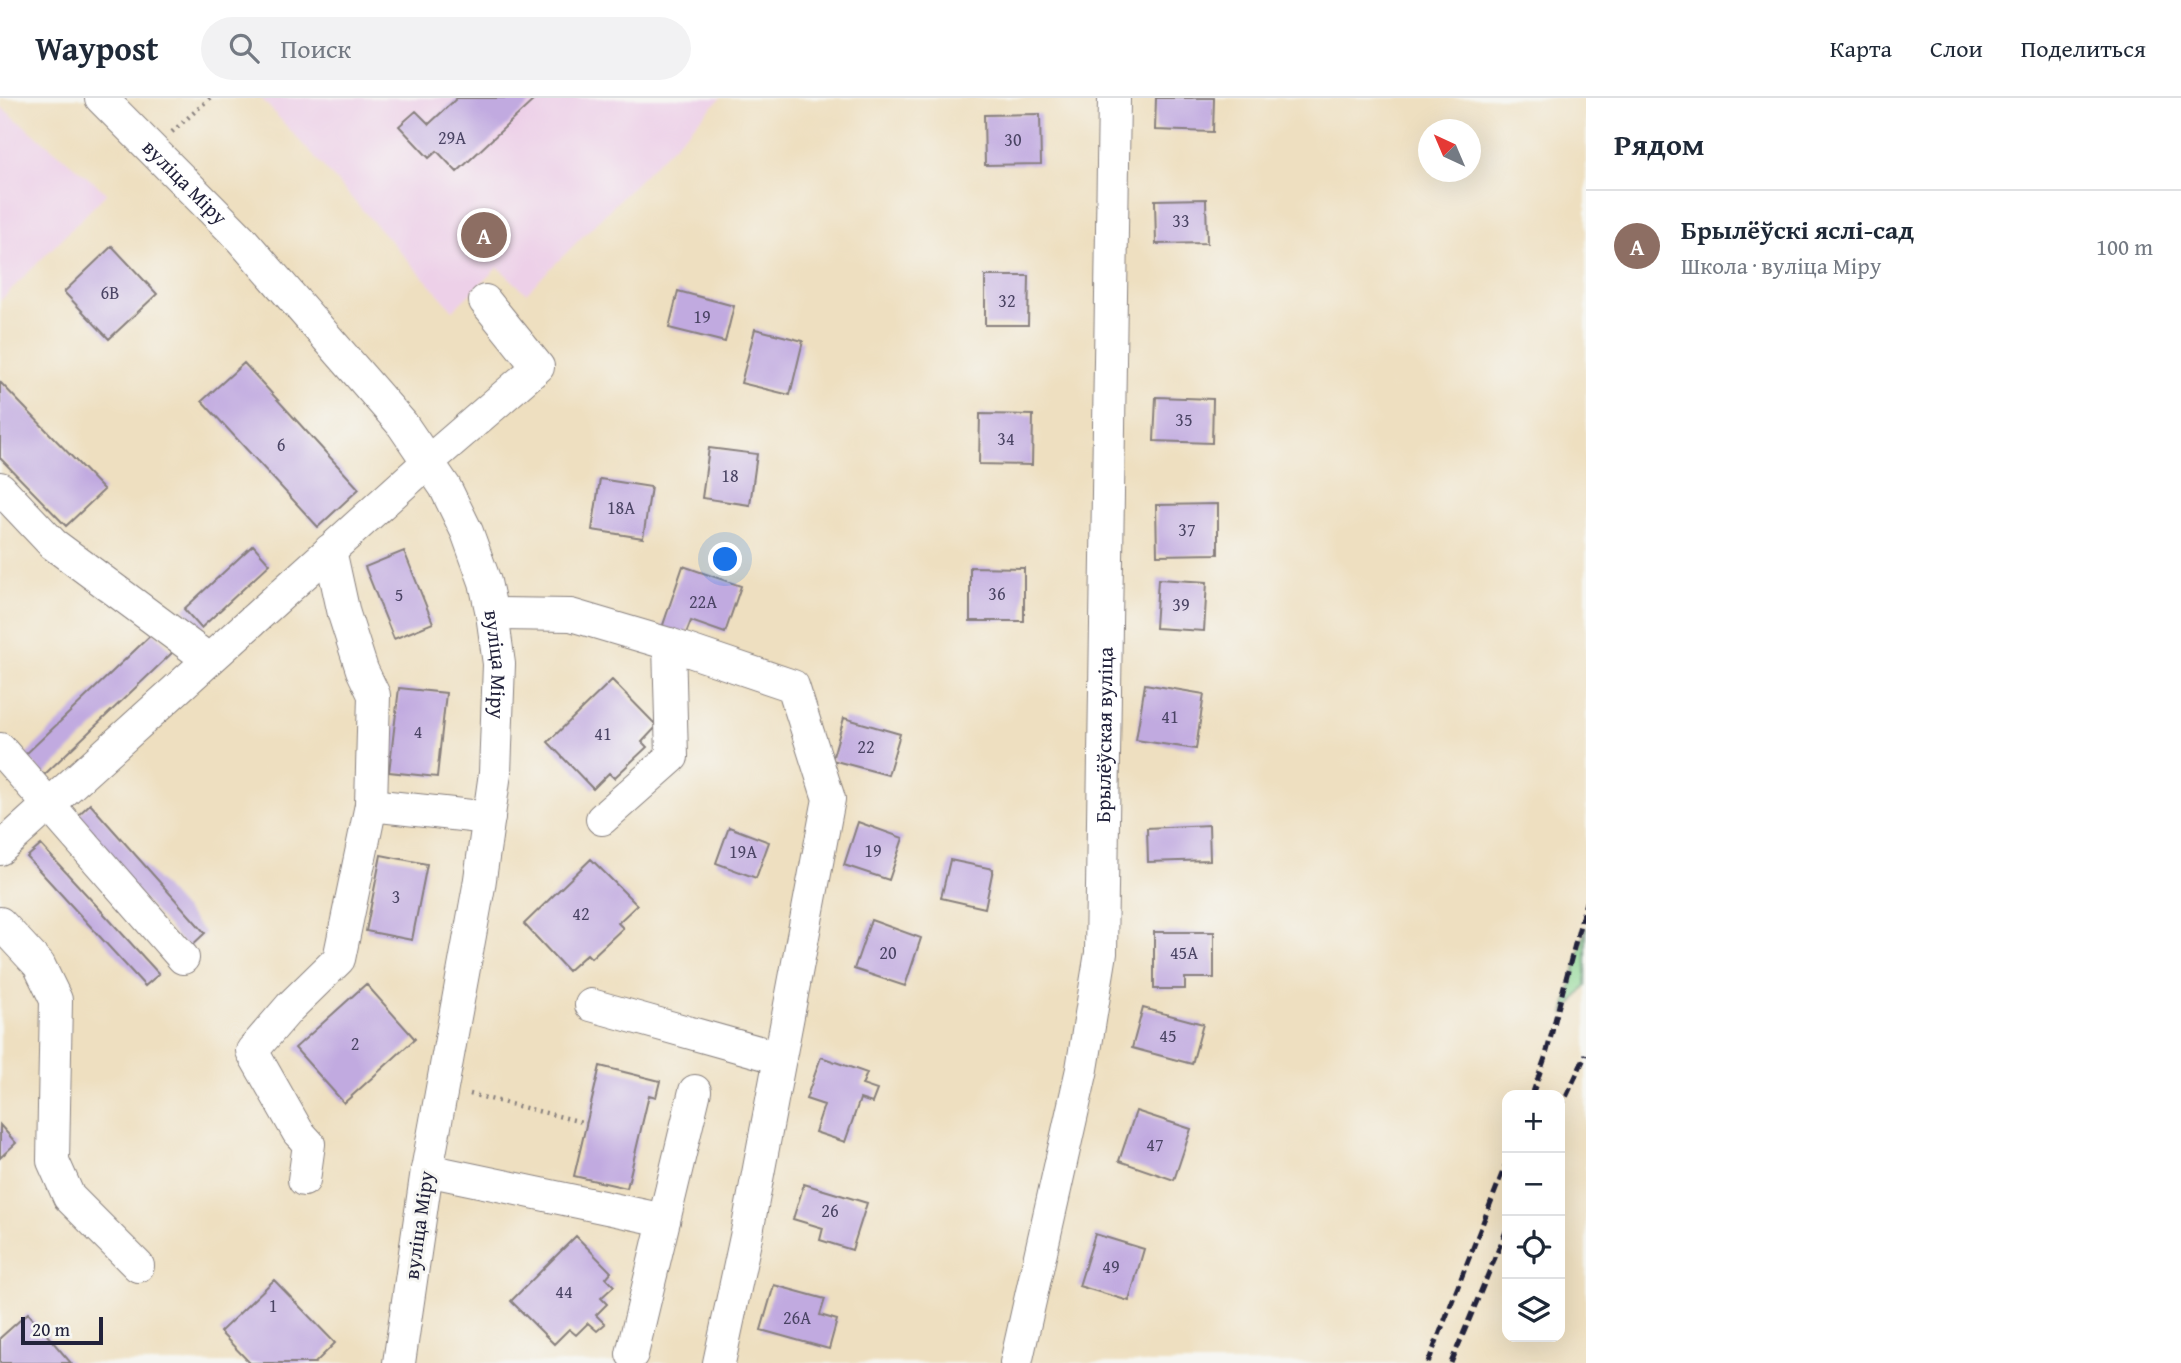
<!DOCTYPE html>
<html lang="ru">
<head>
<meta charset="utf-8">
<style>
  body { margin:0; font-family:"Gentium Book Plus",serif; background:#f2f2f3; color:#1f2937 }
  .controls { position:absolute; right:21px; bottom:21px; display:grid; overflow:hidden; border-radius:14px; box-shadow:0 7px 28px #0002 }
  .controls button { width:63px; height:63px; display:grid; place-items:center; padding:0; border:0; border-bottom:2px solid #e0e1e3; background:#fff; color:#1f2937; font:35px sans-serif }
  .compass { position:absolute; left:1418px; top:21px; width:63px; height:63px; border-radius:50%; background:#fff; box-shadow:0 7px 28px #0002; rotate:316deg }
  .scale { position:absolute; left:21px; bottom:18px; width:82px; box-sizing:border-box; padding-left:7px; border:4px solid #22223b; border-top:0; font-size:19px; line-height:24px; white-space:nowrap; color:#22223b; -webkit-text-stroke:5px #f6f6f2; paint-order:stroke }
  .you { position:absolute; left:726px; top:462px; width:24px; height:24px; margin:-18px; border:5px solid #fff; border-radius:50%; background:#1a73e8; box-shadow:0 0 0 10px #1a73e833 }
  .badge { display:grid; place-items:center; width:46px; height:46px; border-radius:50%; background:#b5179e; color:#fff; font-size:23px; font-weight:700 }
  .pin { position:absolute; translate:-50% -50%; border:4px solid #fff; box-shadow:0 2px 7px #0006 }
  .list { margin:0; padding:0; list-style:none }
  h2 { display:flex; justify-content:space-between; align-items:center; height:91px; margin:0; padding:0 28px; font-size:30px }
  h2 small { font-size:23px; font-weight:400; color:#747a83 }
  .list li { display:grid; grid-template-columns:46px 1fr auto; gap:21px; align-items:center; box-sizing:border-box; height:112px; padding:0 28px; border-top:2px solid #e0e1e3 }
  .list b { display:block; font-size:26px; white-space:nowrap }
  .list p { margin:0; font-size:23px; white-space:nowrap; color:#747a83 }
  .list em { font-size:23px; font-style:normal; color:#747a83 }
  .icon { flex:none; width:38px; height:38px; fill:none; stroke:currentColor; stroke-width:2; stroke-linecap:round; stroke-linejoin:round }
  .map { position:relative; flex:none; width:1586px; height:1265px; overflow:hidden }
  header { display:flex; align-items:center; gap:42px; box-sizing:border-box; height:98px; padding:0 35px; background:#fff; border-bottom:2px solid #e0e1e3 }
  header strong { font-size:33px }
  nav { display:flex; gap:38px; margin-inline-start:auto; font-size:24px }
  .search { width:490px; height:63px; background:#f2f2f3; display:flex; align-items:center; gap:18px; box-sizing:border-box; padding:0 24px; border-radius:38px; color:#747a83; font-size:26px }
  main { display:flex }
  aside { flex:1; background:#fff }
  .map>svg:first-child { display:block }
</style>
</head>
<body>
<header>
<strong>Waypost</strong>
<div class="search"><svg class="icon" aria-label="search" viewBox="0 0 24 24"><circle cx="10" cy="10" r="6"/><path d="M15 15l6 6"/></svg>Поиск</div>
<nav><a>Карта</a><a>Слои</a><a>Поделиться</a></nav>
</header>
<main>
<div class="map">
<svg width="1586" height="1265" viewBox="0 0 1586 1265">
  <rect width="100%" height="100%" fill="#f6f6f2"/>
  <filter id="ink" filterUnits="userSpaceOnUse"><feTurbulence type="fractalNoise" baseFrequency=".0143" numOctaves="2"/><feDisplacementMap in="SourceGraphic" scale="14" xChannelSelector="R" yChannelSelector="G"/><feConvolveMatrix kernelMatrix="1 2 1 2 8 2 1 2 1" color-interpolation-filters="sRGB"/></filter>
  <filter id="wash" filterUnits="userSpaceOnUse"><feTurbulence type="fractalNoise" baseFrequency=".00686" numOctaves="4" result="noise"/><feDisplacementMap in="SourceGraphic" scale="28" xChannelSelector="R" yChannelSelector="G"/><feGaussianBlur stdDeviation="1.57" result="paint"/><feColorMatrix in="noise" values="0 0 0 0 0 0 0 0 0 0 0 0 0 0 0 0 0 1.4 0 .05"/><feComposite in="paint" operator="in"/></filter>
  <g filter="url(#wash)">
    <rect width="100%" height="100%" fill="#eedfc0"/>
    <path fill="#edd0e8" d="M 261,0 L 721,0 L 526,195 L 498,169 L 453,212 Z
      M 0,8 L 107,95 L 0,203 Z"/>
    <path fill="#8bd692" stroke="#567c66" stroke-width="2" d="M 1586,829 L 1586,888 L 1564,916 Z"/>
    <g id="blocks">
      <path fill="#c1aae0" d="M 457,0 L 536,0 L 457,74 L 437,53 L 429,60 L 399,28 L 416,13 L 429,26 Z
        M 1156,0 L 1214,0 L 1213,34 L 1155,32 Z
        M 1040,16 L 1041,66 L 985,67 L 984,17 Z
        M 1206,101 L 1207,145 L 1156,146 L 1155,102 Z
        M 112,148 L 157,196 L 109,241 L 64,194 Z
        M 985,178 L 1029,178 L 1028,227 L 985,227 Z
        M 678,193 L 734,208 L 725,244 L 669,230 Z
        M 755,231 L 803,243 L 790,297 L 741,285 Z
        M 244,265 L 359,391 L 318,429 L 202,303 Z
        M 0,284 L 104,392 L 66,428 L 0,360 Z
        M 1156,299 L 1213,301 L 1212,345 L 1154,343 Z
        M 980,316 L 1033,317 L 1032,367 L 979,366 Z
        M 709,350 L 757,356 L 750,407 L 702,400 Z
        M 600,381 L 651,389 L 643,440 L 592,432 Z
        M 1218,406 L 1218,456 L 1157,457 L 1156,407 Z
        M 253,447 L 270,466 L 201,530 L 184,511 Z
        M 404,453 L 433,525 L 394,541 L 365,469 Z
        M 683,468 L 741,488 L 725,535 L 691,523 L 685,538 L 662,530 Z
        M 970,469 L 1024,470 L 1024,523 L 970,523 Z
        M 1158,481 L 1207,484 L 1204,533 L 1155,530 Z
        M 154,534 L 173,554 L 44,677 L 25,657 Z
        M 612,582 L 657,628 L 642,644 L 647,649 L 614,680 L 609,675 L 593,691 L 548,644 Z
        M 1145,586 L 1204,596 L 1196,651 L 1136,642 Z
        M 399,590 L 446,595 L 437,679 L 389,674 Z
        M 844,620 L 900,636 L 888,677 L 832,662 Z
        M 90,706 L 205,835 L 188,851 L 73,722 Z
        M 858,724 L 903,740 L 889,782 L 844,767 Z
        M 1209,727 L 1210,762 L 1148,764 L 1147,730 Z
        M 729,729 L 769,744 L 756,780 L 716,765 Z
        M 41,747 L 159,876 L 145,888 L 27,759 Z
        M 381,757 L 427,766 L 412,842 L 366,833 Z
        M 591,761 L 637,807 L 618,825 L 623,830 L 591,860 L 587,856 L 568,873 L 524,826 Z
        M 950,762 L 993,771 L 985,810 L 941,800 Z
        M 871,822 L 921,840 L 905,888 L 854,871 Z
        M 1154,834 L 1214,834 L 1214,880 L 1185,880 L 1185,891 L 1154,891 Z
        M 366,886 L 415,941 L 344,1005 L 295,950 Z
        M 1143,910 L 1203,926 L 1192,966 L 1132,950 Z
        M 821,959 L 867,975 L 862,987 L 877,992 L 872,1005 L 860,1001 L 845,1044 L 815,1034 L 824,1007 L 806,1001 Z
        M 600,968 L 660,983 L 656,999 L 649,997 L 627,1090 L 574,1078 Z
        M 1136,1013 L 1191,1031 L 1174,1082 L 1119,1063 Z
        M 0,1027 L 16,1045 L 0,1060 Z
        M 804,1086 L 867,1105 L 852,1152 L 820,1142 L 823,1130 L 793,1121 Z
        M 1095,1136 L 1144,1151 L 1129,1203 L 1079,1188 Z
        M 576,1138 L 611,1174 L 606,1180 L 614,1188 L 601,1200 L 607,1206 L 596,1217 L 605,1226 L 597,1233 L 588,1225 L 576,1237 L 569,1231 L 554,1246 L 511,1203 Z
        M 274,1182 L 335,1245 L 315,1265 L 250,1265 L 220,1234 Z
        M 774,1187 L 825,1201 L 820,1217 L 837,1222 L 829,1251 L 761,1232 Z
        M 28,1215 L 71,1265 L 0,1265 L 0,1240 Z"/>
    </g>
  </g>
  <g filter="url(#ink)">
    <use href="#blocks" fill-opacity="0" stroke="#88807e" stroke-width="2"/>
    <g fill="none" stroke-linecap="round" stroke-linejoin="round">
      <g stroke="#88807e" stroke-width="34">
        <g id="minor">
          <path id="s1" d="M 101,0 L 241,141 L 402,326 L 445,389 L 467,434 L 485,484 L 492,516 L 499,566 L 495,675 L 479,788 L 427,1072 L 399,1265"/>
          <path d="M 0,390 L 53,446 L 208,561"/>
          <path d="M 330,452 L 344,516 L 362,572 L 374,597 L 371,707"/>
          <path d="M 492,516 L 571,517 L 669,546 L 793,588 L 829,701 L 747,1134 L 719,1265"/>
          <path d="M 0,651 L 183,860"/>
          <path d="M 602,721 L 672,659 L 669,546"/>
          <path d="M 0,751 L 429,363 L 538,269 L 485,203"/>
          <path d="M 0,825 L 39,867 L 56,902 L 53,1063 L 69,1099 L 138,1168"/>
          <path d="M 591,907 L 780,960"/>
          <path d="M 427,1072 L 664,1122"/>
          <path d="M 304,1082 L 309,1046 L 298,1034 L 252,953 L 290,909 L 339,861 L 371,707 L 489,720"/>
          <path d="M 632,1256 L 695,993"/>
          <path id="s2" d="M 1016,1265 L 1082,971 L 1101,855 L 1114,0"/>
        </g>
      </g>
      <path stroke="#88807e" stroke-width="4.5" stroke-dasharray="2 5" stroke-linecap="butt" d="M 172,34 L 210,0
        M 470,996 L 586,1025"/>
      <use href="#minor" stroke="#fff" stroke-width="32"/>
      <path stroke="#22223b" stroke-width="5" stroke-dasharray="10 5" stroke-linecap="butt" d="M 1532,997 L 1546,957 L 1586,804
        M 1560,1012 L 1586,956
        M 1428,1265 L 1507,1063
        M 1451,1265 L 1507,1131"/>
    </g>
  </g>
  <g text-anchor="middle" stroke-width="6" stroke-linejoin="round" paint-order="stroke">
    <g font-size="18" fill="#4a4464">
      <text x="452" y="46">29А</text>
      <text x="1013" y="48">30</text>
      <text x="1181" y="129">33</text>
      <text x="110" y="201">6В</text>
      <text x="1007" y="209">32</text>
      <text x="702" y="225">19</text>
      <text x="1184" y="328">35</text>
      <text x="1006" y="347">34</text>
      <text x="281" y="353">6</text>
      <text x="730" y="384">18</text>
      <text x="621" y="416">18А</text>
      <text x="1187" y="438">37</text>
      <text x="997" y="502">36</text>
      <text x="399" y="503">5</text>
      <text x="703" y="510">22А</text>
      <text x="1181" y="513">39</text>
      <text x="1170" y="625">41</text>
      <text x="418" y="640">4</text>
      <text x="603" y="642">41</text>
      <text x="866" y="655">22</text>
      <text x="873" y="759">19</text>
      <text x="743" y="760">19А</text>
      <text x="396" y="805">3</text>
      <text x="581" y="822">42</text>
      <text x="888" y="861">20</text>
      <text x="1184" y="861">45А</text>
      <text x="1168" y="944">45</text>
      <text x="355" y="952">2</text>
      <text x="1155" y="1053">47</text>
      <text x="830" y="1119">26</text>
      <text x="1111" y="1175">49</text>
      <text x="564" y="1200">44</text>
      <text x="273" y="1214">1</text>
      <text x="797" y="1226">26А</text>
    </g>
    <g font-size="21" fill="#22223b" stroke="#f6f6f2">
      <text dy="7" stroke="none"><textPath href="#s1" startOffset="119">вуліца Міру</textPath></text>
      <text dy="7" stroke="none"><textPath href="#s1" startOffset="707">вуліца Міру</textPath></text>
      <text dy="7" stroke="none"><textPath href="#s2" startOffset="637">Брылёўская вуліца</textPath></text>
      <text transform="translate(419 1127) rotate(-82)" y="7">вуліца Міру</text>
    </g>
  </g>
</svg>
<div class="controls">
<button>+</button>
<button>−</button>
<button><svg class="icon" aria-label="locate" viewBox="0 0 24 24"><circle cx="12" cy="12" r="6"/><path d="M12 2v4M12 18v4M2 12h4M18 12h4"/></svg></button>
<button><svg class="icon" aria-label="layers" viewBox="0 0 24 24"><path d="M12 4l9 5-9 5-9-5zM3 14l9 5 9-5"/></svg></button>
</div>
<svg class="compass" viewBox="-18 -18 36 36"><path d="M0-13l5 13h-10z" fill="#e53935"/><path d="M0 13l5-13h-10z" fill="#747a83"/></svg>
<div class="scale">20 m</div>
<div class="you"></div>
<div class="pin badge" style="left:484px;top:137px;background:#8d6e63">A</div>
</div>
<aside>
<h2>Рядом<small></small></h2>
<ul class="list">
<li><span class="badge" style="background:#8d6e63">A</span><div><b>Брылёўскі яслі-сад</b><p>Школа · вуліца Міру</p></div><em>100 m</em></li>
</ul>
</aside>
</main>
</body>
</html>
